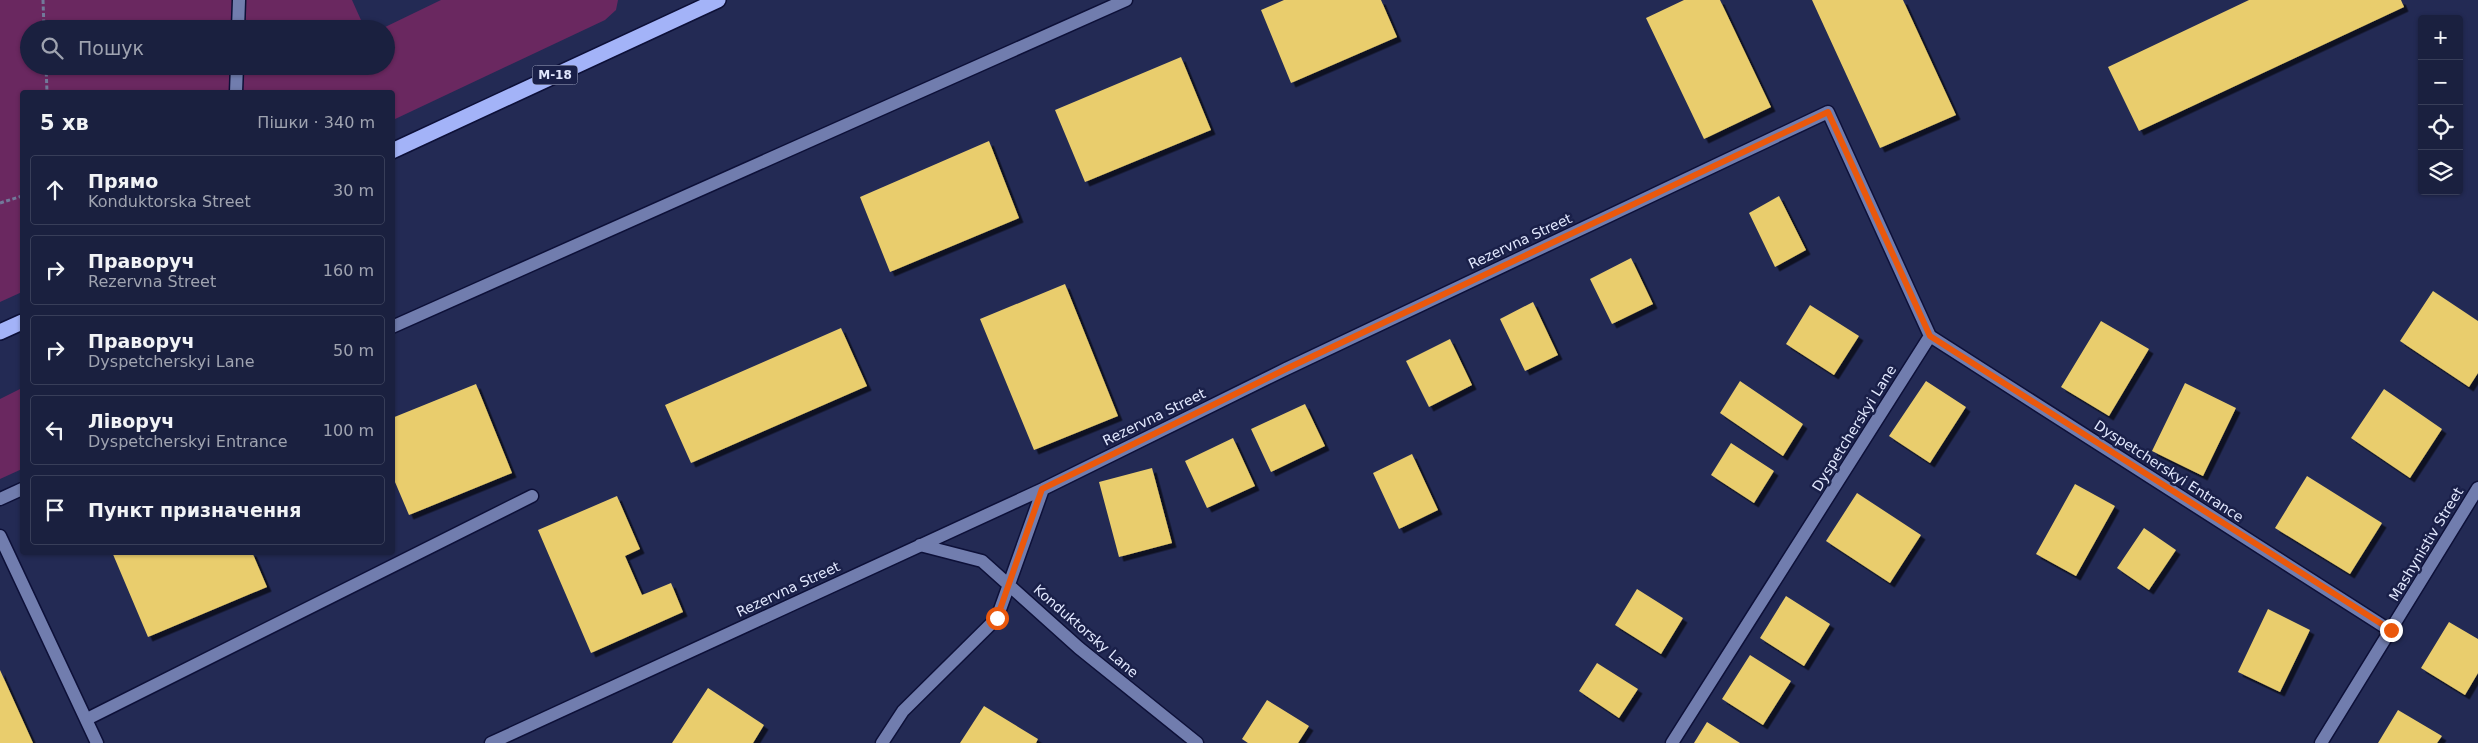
<!DOCTYPE html>
<html lang="uk">
<head>
<meta charset="utf-8">
<style>
  body { margin:0; font-family:"DejaVu Sans",sans-serif; background:#272d4a; color:#f1f3f6 }
  .controls { position:absolute; right:15px; top:15px; display:grid; overflow:hidden; border-radius:5px; box-shadow:0 1px 4px #0004 }
  .controls button { width:45px; height:45px; display:grid; place-items:center; padding:0; border:0; border-bottom:1px solid #383e59; background:#1a203f; color:#f1f3f6; font:25px sans-serif }
  .stop { position:absolute; width:15px; height:15px; margin:-11px; border:4px solid #ea580c; border-radius:50%; background:#fff }
  .stop.end { background:#ea580c; border-color:#fff; box-shadow:0 1px 5px #0008 }
  .list { margin:0; padding:0; list-style:none }
  h2 { display:flex; justify-content:space-between; align-items:center; height:65px; margin:0; padding:0 20px; font-size:21px }
  h2 small { font-size:16px; font-weight:400; color:#9fa3b0 }
  .list li { display:grid; grid-template-columns:32px 1fr auto; gap:15px; align-items:center; box-sizing:border-box; height:70px; margin:0 10px 10px; padding:0 10px; border:1px solid #383e59; border-radius:5px }
  .list b { display:block; font-size:19px; white-space:nowrap }
  .list p { margin:0; font-size:16px; white-space:nowrap; color:#9fa3b0 }
  .list em { font-size:16px; font-style:normal; color:#9fa3b0 }
  .icon { flex:none; width:28px; height:28px; fill:none; stroke:currentColor; stroke-width:2; stroke-linecap:round; stroke-linejoin:round }
  .map { position:relative; flex:none; width:2478px; height:743px; overflow:hidden }
  .search { position:absolute; background:#1a203f; box-shadow:0 1px 4px #0004; left:20px; top:20px; width:375px; height:55px; display:flex; align-items:center; gap:12px; box-sizing:border-box; padding:0 18px; border-radius:28px; color:#9fa3b0; font-size:19px }
  .panel { position:absolute; background:#1a203f; box-shadow:0 1px 4px #0004; left:20px; top:90px; width:375px; height:465px; border-radius:5px }
  .map>svg:first-child { display:block }
</style>
</head>
<body>
<div class="map">
<svg width="2478" height="743" viewBox="0 0 2478 743">
  <defs>
    <filter id="shadow"><feDropShadow dx="4.5" dy="4.5" stdDeviation="0" flood-color="#0009"/></filter>
  </defs>
  <rect width="100%" height="100%" fill="#232a54"/>
  <path fill="#6a2860" d="M 0,0 L 352,0 L 365,29 L 29,29 L 29,66 L 386,66 L 386,29 L 381,29 L 441,0 L 618,0 L 616,10 L 605,20 L 393,120 L 392,92 L 22,92 L 22,292 L 0,302 Z
    M 22,388 L 22,469 L 0,479 L 0,399 Z"/>
  <path fill="#e9cd6d" filter="url(#shadow)" d="M 1284,0 L 1381,0 L 1397,37 L 1291,83 L 1261,10 Z
    M 1684,0 L 1720,0 L 1771,107 L 1704,139 L 1646,18 Z
    M 1812,0 L 1903,0 L 1956,115 L 1880,148 Z
    M 2249,0 L 2401,0 L 2404,7 L 2139,131 L 2108,67 Z
    M 1181,57 L 1211,130 L 1085,182 L 1055,110 Z
    M 989,141 L 1019,218 L 890,272 L 860,197 Z
    M 1779,196 L 1806,250 L 1775,267 L 1749,213 Z
    M 1631,258 L 1653,304 L 1612,324 L 1590,279 Z
    M 1065,284 L 1118,416 L 1034,450 L 980,319 Z
    M 2433,291 L 2478,321 L 2478,373 L 2469,387 L 2400,341 Z
    M 1533,302 L 1558,355 L 1525,371 L 1500,319 Z
    M 1810,305 L 1859,336 L 1834,375 L 1786,344 Z
    M 2101,321 L 2149,349 L 2109,416 L 2061,387 Z
    M 841,328 L 867,386 L 691,463 L 665,405 Z
    M 1450,339 L 1472,385 L 1429,407 L 1406,361 Z
    M 1740,381 L 1803,424 L 1783,456 L 1720,413 Z
    M 1926,381 L 1966,407 L 1930,463 L 1889,436 Z
    M 2185,383 L 2236,408 L 2203,476 L 2152,451 Z
    M 476,384 L 512,473 L 409,515 L 392,475 L 392,418 Z
    M 2384,389 L 2442,429 L 2410,478 L 2351,438 Z
    M 1305,404 L 1325,446 L 1271,472 L 1251,429 Z
    M 1233,438 L 1255,486 L 1207,508 L 1185,461 Z
    M 1731,443 L 1774,471 L 1754,503 L 1711,475 Z
    M 1412,454 L 1438,510 L 1399,529 L 1373,473 Z
    M 1152,468 L 1172,543 L 1119,557 L 1099,482 Z
    M 2307,476 L 2382,523 L 2350,574 L 2275,528 Z
    M 2075,484 L 2115,506 L 2076,576 L 2036,554 Z
    M 1857,493 L 1921,535 L 1890,583 L 1826,541 Z
    M 617,496 L 640,549 L 625,556 L 642,595 L 671,583 L 683,612 L 591,653 L 538,530 Z
    M 2144,528 L 2176,550 L 2149,590 L 2117,568 Z
    M 112,552 L 252,552 L 267,587 L 148,637 Z
    M 1637,589 L 1683,618 L 1661,654 L 1615,625 Z
    M 1786,596 L 1830,624 L 1804,666 L 1760,638 Z
    M 2268,609 L 2310,630 L 2280,692 L 2238,672 Z
    M 2449,622 L 2478,639 L 2478,673 L 2465,695 L 2421,668 Z
    M 1750,655 L 1791,681 L 1763,725 L 1722,699 Z
    M 1597,663 L 1638,689 L 1619,718 L 1579,691 Z
    M 0,670 L 33,743 L 0,743 Z
    M 708,688 L 764,725 L 753,743 L 672,743 Z
    M 1267,700 L 1309,726 L 1298,743 L 1248,743 L 1242,739 Z
    M 984,706 L 1038,739 L 1036,743 L 960,743 Z
    M 2398,710 L 2442,736 L 2437,743 L 2378,743 Z
    M 1707,722 L 1740,743 L 1694,743 Z"/>
  <g fill="none" stroke-linecap="round" stroke-linejoin="round">
    <g stroke="#0d1038" stroke-width="15">
      <path id="minor" d="M 238,29 L 239,0
        M 236,92 L 237,66
        M 392,327 L 1126,0
        M 1930,336 L 2391,631
        M 0,499 L 22,489
        M 0,536 L 97,743
        M 920,545 L 982,561 L 1079,648 L 1197,743
        M 87,719 L 532,496
        M 491,743 L 1043,489 L 1286,369 L 1828,112 L 1930,336 L 1672,743
        M 882,743 L 903,711 L 997,618 L 1043,489
        M 2321,743 L 2478,488"/>
    </g>
    <g stroke="#0d1038" stroke-width="18">
      <path id="highway" d="M 392,151 L 718,0
        M 0,332 L 22,322"/>
    </g>
    <path stroke="#72799a" stroke-width="3" stroke-dasharray="4 2.5" stroke-linecap="butt" d="M 43,0 L 44,29
      M 46,66 L 47,92
      M 0,203 L 22,196"/>
    <use href="#minor" stroke="#717dae" stroke-width="12"/>
    <use href="#highway" stroke="#a3b3f8" stroke-width="15"/>
  </g>
  <g fill="none" stroke-linecap="round" stroke-linejoin="round">
    <path stroke="#ea580c" stroke-width="6" d="M 997,618 L 1042,489 L 1286,369 L 1828,112 L 1930,336 L 2391,630"/>
  </g>
  <g text-anchor="middle" stroke-width="5" stroke-linejoin="round" paint-order="stroke">
    <rect fill="#1a2049" stroke="#a6acc8" stroke-width="1" x="532.5" y="65.5" width="45" height="19" rx="4"/>
    <g font-size="12" font-weight="bold" fill="#e2e8fe">
      <text x="555" y="79">М-18</text>
    </g>
    <g font-size="14" fill="#e2e8fe" stroke="#1a2049">
      <text transform="translate(1520 241) rotate(-25)" y="5">Rezervna Street</text>
      <text transform="translate(1154 417) rotate(-26)" y="5">Rezervna Street</text>
      <text transform="translate(1854 428) rotate(-58)" y="5">Dyspetcherskyi Lane</text>
      <text transform="translate(2169 471) rotate(33)" y="5">Dyspetcherskyi Entrance</text>
      <text transform="translate(2426 544) rotate(-59)" y="5">Mashynistiv Street</text>
      <text transform="translate(788 589) rotate(-25)" y="5">Rezervna Street</text>
      <text transform="translate(1086 631) rotate(41)" y="5">Konduktorsky Lane</text>
    </g>
  </g>
</svg>
<div class="controls">
<button>+</button>
<button>−</button>
<button><svg class="icon" aria-label="locate" viewBox="0 0 24 24"><circle cx="12" cy="12" r="6"/><path d="M12 2v4M12 18v4M2 12h4M18 12h4"/></svg></button>
<button><svg class="icon" aria-label="layers" viewBox="0 0 24 24"><path d="M12 4l9 5-9 5-9-5zM3 14l9 5 9-5"/></svg></button>
</div>
<div class="stop" style="left:997px;top:618px"></div>
<div class="stop end" style="left:2391px;top:630px"></div>
<div class="search"><svg class="icon" aria-label="search" viewBox="0 0 24 24"><circle cx="10" cy="10" r="6"/><path d="M15 15l6 6"/></svg>Пошук</div>
<section class="panel">
<h2>5 хв<small>Пішки · 340 m</small></h2>
<ul class="list">
<li><svg class="icon" aria-label="ahead" viewBox="0 0 24 24"><path d="M12 20V5M6 11l6-6 6 6"/></svg><div><b>Прямо</b><p>Konduktorska Street</p></div><em>30 m</em></li>
<li><svg class="icon" aria-label="right" viewBox="0 0 24 24"><path d="M7 20v-9h11M14 6l5 5-5 5"/></svg><div><b>Праворуч</b><p>Rezervna Street</p></div><em>160 m</em></li>
<li><svg class="icon" aria-label="right" viewBox="0 0 24 24"><path d="M7 20v-9h11M14 6l5 5-5 5"/></svg><div><b>Праворуч</b><p>Dyspetcherskyi Lane</p></div><em>50 m</em></li>
<li><svg class="icon" aria-label="left" viewBox="0 0 24 24"><path d="M17 20v-9H6M10 6l-5 5 5 5"/></svg><div><b>Ліворуч</b><p>Dyspetcherskyi Entrance</p></div><em>100 m</em></li>
<li><svg class="icon" aria-label="arrive" viewBox="0 0 24 24"><path d="M6 21V4h12l-3 4 3 4H6"/></svg><div><b>Пункт призначення</b></div></li>
</ul>
</section>
</div>
</body>
</html>
